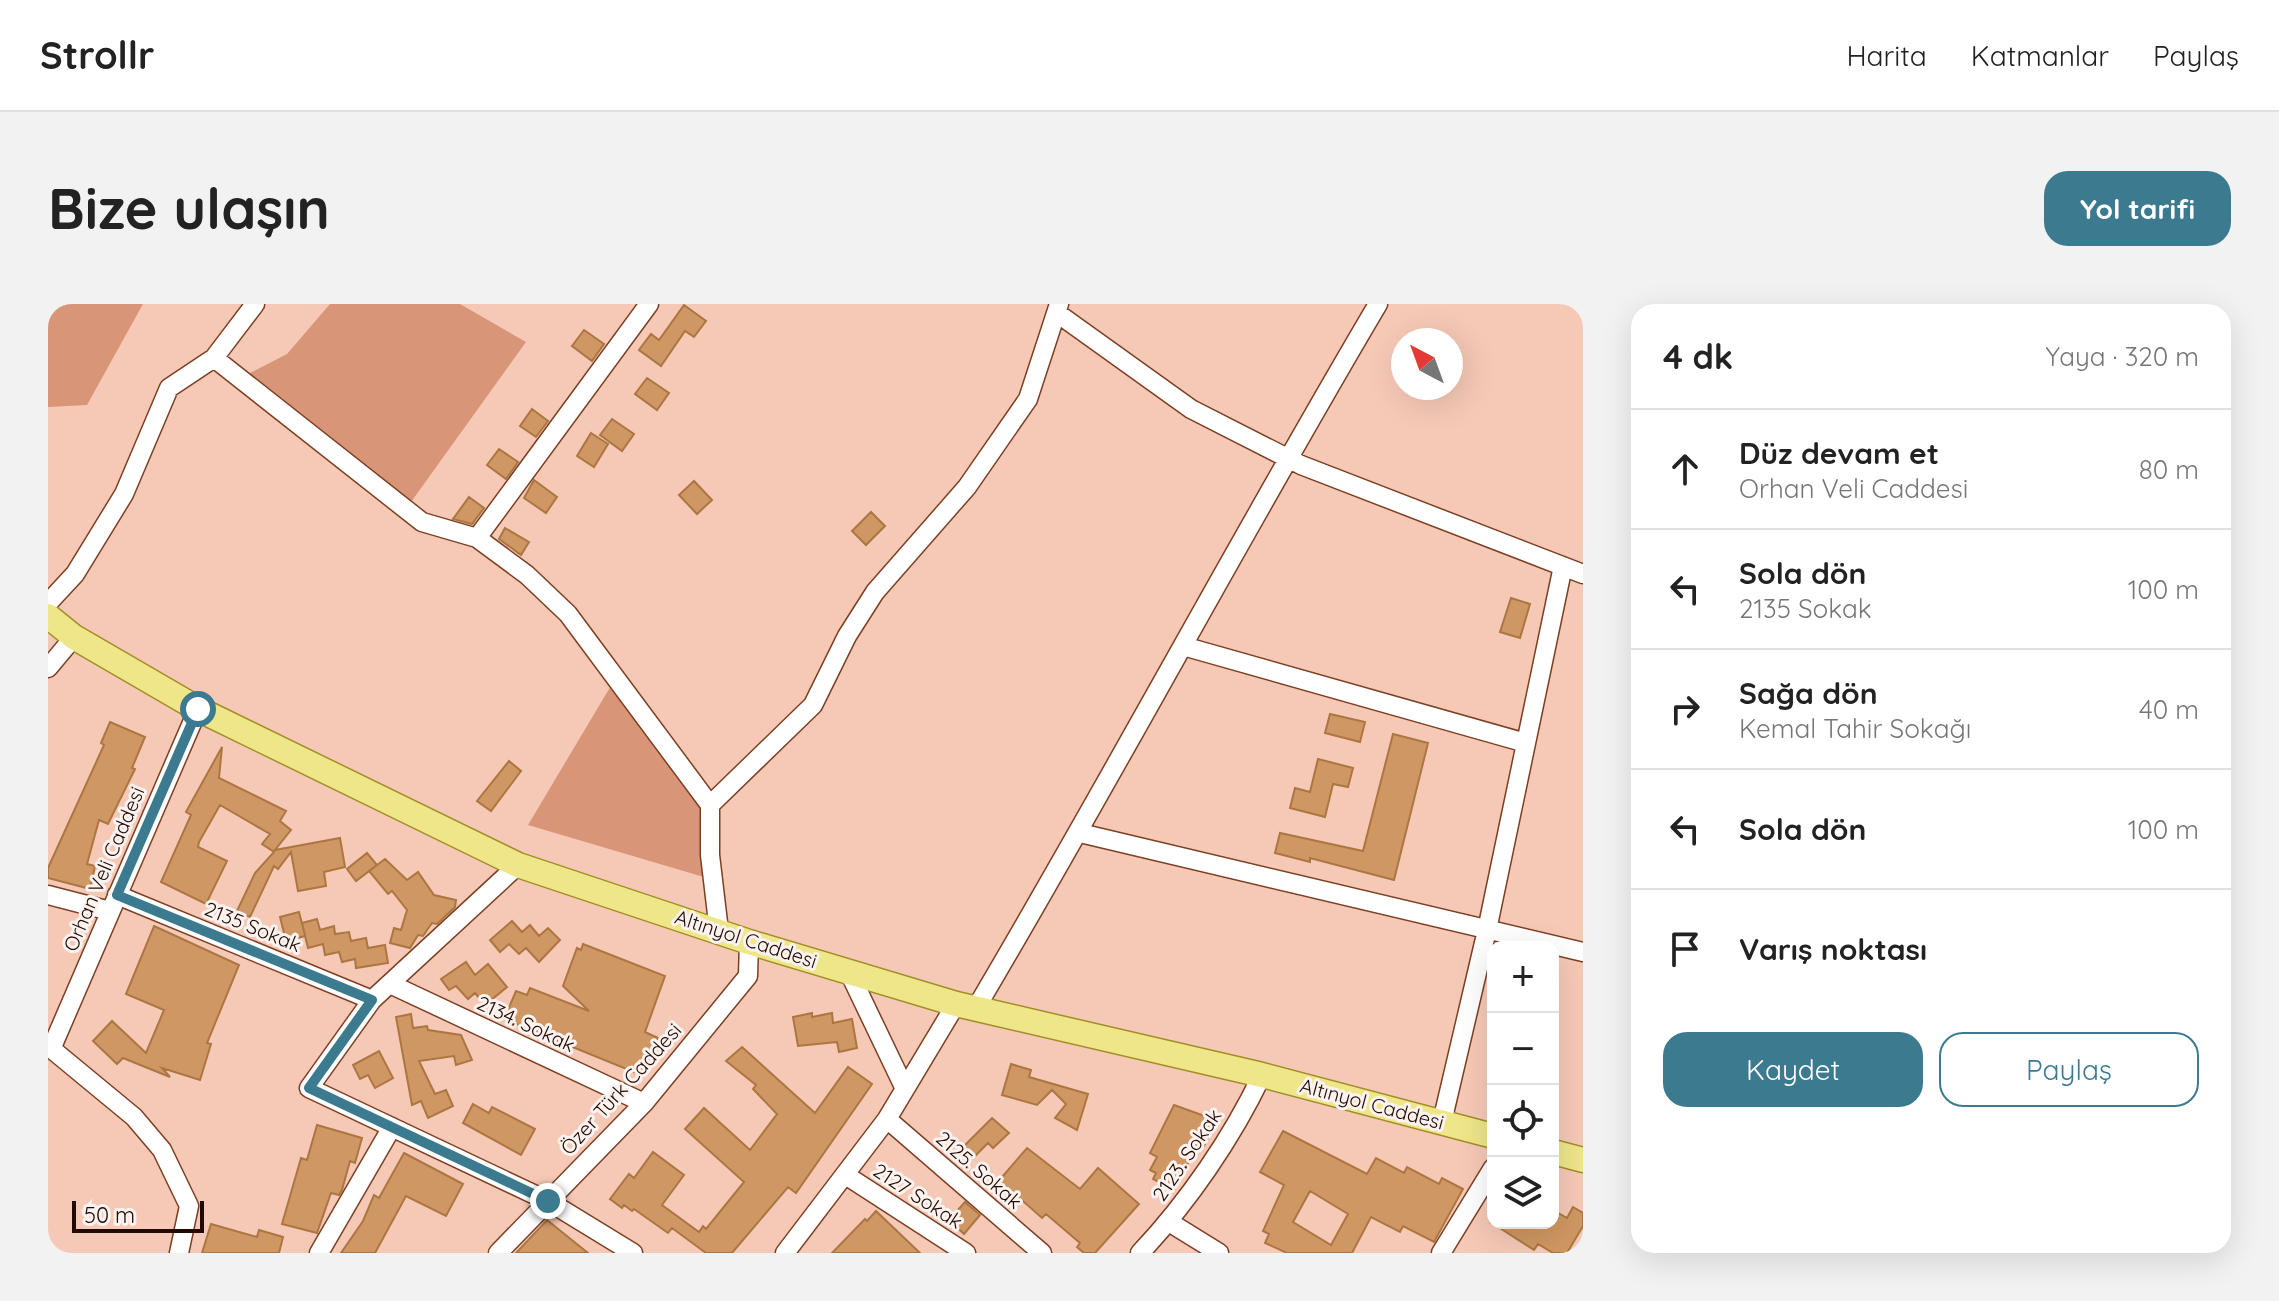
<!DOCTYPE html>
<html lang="tr">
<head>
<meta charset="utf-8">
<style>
  body { margin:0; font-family:Quicksand,sans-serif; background:#f2f2f2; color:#222 }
  .controls { position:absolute; right:24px; bottom:24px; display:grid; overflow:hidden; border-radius:16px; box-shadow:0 8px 32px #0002 }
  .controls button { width:72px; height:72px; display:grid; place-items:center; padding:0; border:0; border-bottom:2px solid #e0e0e0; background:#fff; color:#222; font:40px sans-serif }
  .compass { position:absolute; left:1343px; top:24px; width:72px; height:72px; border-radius:50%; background:#fff; box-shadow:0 8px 32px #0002; rotate:319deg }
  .scale { position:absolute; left:24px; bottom:20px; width:132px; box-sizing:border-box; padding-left:8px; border:4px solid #220901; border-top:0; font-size:22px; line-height:28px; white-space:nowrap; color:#220901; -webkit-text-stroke:6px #fbf3f0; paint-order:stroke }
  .stop { position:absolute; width:24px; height:24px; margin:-18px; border:6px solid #3c7a8f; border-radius:50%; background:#fff }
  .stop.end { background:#3c7a8f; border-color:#fff; box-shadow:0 2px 8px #0008 }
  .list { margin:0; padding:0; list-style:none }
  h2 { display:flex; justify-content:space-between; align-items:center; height:104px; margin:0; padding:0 32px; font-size:34px }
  h2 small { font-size:26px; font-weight:400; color:#767676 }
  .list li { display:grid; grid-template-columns:52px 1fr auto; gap:24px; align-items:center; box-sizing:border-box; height:120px; padding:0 32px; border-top:2px solid #e0e0e0 }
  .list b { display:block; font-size:30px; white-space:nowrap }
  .list p { margin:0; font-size:26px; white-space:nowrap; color:#767676 }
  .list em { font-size:26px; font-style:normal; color:#767676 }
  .actions { display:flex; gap:16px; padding:24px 32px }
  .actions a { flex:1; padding:18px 0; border:2px solid #3c7a8f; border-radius:24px; text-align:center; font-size:28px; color:#3c7a8f }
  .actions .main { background:#3c7a8f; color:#fff }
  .icon { flex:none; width:44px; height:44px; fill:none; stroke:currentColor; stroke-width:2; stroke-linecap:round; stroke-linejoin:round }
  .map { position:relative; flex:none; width:1535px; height:949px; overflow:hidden; border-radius:24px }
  header { display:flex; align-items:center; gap:48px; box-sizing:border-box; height:112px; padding:0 40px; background:#fff; border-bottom:2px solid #e0e0e0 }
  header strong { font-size:38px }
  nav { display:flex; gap:44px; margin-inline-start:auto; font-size:28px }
  .intro { display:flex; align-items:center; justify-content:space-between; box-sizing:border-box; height:192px; padding:0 48px }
  h1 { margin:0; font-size:56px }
  .button { padding:20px 36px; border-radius:24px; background:#3c7a8f; color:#fff; font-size:28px; font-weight:700 }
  main { display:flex; gap:48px; padding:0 48px }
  aside { flex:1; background:#fff; border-radius:24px; box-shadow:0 8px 32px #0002 }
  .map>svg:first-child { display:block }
</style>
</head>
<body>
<header>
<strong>Strollr</strong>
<nav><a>Harita</a><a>Katmanlar</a><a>Paylaş</a></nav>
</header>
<div class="intro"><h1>Bize ulaşın</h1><a class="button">Yol tarifi</a></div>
<main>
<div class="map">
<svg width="1535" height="949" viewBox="0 0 1535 949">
  <rect width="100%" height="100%" fill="#f6c9b6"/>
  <path fill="#d99578" d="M 0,0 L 95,0 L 39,101 L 0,103 Z
    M 282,0 L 412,0 L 478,38 L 358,205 L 200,70 L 239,50 Z
    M 567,375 L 662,501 L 666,576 L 480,521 Z"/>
  <path fill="#cf9763" stroke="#ac7642" stroke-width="2" fill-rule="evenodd" d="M 636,1 L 658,17 L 646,33 L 637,27 L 613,62 L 591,46 L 603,30 L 611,36 Z
    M 536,26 L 556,40 L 544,57 L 524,42 Z
    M 599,74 L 621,89 L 609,106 L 587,90 Z
    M 484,105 L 500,117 L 488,133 L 472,122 Z
    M 564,115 L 586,130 L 574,147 L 552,131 Z
    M 543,129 L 560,140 L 546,163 L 529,152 Z
    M 451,145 L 470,158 L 458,175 L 439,161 Z
    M 486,176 L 509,193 L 498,209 L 476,194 Z
    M 646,177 L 664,196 L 649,210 L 631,191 Z
    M 421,193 L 436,204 L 424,220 L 405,215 Z
    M 823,208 L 837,222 L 818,241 L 804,227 Z
    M 457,224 L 481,238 L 473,251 L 451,235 Z
    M 1463,294 L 1482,300 L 1472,334 L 1452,328 Z
    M 1282,410 L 1317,418 L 1312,438 L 1277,429 Z
    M 62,418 L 97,433 L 84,464 L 87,465 L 60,520 L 51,516 L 39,560 L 47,562 L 42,585 L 0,574 L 0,564 L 56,441 L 53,439 Z
    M 1345,430 L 1380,439 L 1346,576 L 1262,554 L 1262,558 L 1227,549 L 1232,529 L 1315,547 Z
    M 174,443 L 171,474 L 238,507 L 232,517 L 243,526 L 227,546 L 292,534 L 297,563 L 276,568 L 278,582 L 250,587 L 243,548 L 230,565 L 226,562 L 202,613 L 189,607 L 207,569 L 226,548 L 214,540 L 222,530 L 172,501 L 151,538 L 150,543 L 179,557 L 158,600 L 113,578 L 143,511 L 138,508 Z
    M 1270,455 L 1305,464 L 1300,483 L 1285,480 L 1277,513 L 1242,504 L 1247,484 L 1262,488 Z
    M 461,457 L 473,467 L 443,507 L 429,497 Z
    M 319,549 L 329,561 L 308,577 L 299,565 Z
    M 337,555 L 359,576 L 370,568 L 386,591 L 408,596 L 407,603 L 389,620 L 384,619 L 375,632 L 370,631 L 362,644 L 342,639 L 346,624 L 353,626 L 359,606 L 344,587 L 340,590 L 321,567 Z
    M 251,608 L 257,631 L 254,619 L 269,615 L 272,626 L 286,622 L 287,630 L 301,628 L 303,637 L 318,634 L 320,644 L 337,641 L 340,659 L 308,664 L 307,655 L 294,658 L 291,648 L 277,651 L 275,640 L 260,644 L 257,632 L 238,637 L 232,613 Z
    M 464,617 L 474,628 L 482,621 L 491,632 L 500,624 L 512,636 L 491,658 L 478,644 L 471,650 L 461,640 L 452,648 L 442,636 Z
    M 106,622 L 191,661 L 159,739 L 163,740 L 152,776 L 114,764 L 122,773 L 75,754 L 69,760 L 45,737 L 64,717 L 98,749 L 116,706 L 78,690 Z
    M 535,640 L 617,672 L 597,728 L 610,734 L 593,771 L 456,715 L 468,687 L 479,691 L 482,684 L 541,707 L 515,682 L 529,644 L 533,646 Z
    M 418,658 L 427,671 L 440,660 L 459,683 L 437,701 L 427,689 L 420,695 L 408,682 L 401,686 L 393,675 Z
    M 764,709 L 764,713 L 784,709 L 785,719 L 804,715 L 809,744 L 791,748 L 789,738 L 750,742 L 745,713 Z
    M 363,710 L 365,724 L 379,722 L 380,726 L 413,731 L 424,756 L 408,761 L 406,752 L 371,757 L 387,790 L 398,786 L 405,802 L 380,814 L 373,797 L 364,801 L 348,713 Z
    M 694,743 L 767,809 L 800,763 L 824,780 L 748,889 L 740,883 L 684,949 L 658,949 L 624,924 L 620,929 L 586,905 L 584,907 L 576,901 L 574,904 L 562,895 L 581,870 L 586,874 L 605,848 L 636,871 L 614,901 L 651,928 L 655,922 L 658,925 L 696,878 L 637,825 L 656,804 L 702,846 L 729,810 L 705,785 L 708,781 L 678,757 Z
    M 331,747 L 345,774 L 327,784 L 320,771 L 312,775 L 305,761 Z
    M 963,760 L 983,766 L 981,773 L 1040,790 L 1029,826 L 1007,814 L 1018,800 L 1004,786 L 989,801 L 954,791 Z
    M 425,800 L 441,809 L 444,803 L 487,825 L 473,851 L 415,819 Z
    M 1126,801 L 1168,816 L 1156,842 L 1150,840 L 1126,886 L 1105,875 L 1108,869 L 1102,866 L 1109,853 L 1102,849 Z
    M 944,814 L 961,829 L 945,844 L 940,839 L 925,854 L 914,844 Z
    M 269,821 L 314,834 L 307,859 L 302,857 L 294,886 L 291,891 L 283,889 L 269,929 L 234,920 L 253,854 L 259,856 Z
    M 1235,827 L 1319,870 L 1328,854 L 1356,869 L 1359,863 L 1391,880 L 1394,874 L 1415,885 L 1386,938 L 1355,922 L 1352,928 L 1323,913 L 1304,949 L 1239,949 L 1217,939 L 1221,930 L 1215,927 L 1236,881 L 1212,868 ZM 1262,887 L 1300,910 L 1283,941 L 1245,918 Z
    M 979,844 L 1032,885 L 1050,864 L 1091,900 L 1047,949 L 1036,949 L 1029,943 L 1032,939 L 998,910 L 994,914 L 968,891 L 965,895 L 948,880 Z
    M 356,849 L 415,880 L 398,912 L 358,892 L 327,949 L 293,949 L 315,917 L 326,891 L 331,894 Z
    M 917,898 L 932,911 L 916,930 L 901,916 Z
    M 1525,903 L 1535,909 L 1535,922 L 1519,949 L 1505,949 L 1490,940 L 1486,946 L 1444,919 L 1505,919 L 1505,906 L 1519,914 Z
    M 828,907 L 872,949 L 784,949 L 817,915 L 819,917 Z
    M 499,916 L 540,949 L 468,949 Z
    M 163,920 L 209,933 L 211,926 L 235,933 L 231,949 L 154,949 Z"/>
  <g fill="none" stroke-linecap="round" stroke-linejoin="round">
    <g stroke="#7d3f22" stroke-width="21">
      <path id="minor" d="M 1009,9 L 1143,105 L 1253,161 L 1535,270
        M 166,54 L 207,0
        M 429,234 L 601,0
        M 0,299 L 27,270 L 76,190 L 121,84 L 166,54 L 374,218 L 429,234 L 479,271 L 520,310 L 662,501
        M 1135,342 L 1478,439
        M 0,364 L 26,333
        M 1032,529 L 1535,648
        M 470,561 L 324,696 L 261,784 L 500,897 L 585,949
        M 0,591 L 62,607
        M 69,591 L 324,696
        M 671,627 L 662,551 L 662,501 L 765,401 L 799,332 L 827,288 L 919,183 L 980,95 L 1011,0
        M 800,666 L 857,785
        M 342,680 L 596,799
        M 928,704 C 1066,471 1192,233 1330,0
        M 0,742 L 86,813 L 114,846 L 141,902 L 131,949
        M 4,743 L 150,405
        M 839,815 L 994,949
        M 1394,818 L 1439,626 L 1515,262
        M 799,872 L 918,949
        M 1121,918 L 1171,949
        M 271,949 L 344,823
        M 450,949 L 596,799 L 700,672 L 701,638
        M 737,949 L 839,815 L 908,700
        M 1092,949 C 1140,898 1184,834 1214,771
        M 1393,949 L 1445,864"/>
    </g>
    <g stroke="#a18e26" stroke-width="27">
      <path id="major" d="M 0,312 L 26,333 L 150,405 L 470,561 L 701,638 L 908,700 L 1214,771 L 1445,832
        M 1505,848 L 1535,856"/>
    </g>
    <use href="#minor" stroke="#fff" stroke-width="18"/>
    <use href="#major" stroke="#efe689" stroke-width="24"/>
  </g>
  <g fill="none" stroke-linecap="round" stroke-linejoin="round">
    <path stroke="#3c7a8f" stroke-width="10" d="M 150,405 L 69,591 L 324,696 L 261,784 L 500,897"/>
  </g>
  <g text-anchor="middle" stroke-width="6" stroke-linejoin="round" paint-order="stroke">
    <g font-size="20" fill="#220901" stroke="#fbf3f0">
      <text transform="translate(56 565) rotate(-67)" y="7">Orhan Veli Caddesi</text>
      <text transform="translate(205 623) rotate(22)" y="7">2135 Sokak</text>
      <text transform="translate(698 635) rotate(18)" y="7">Altınyol Caddesi</text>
      <text transform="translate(478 720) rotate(25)" y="7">2134. Sokak</text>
      <text transform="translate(573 785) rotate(-48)" y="7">Özer Türk Caddesi</text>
      <text transform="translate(1324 800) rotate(15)" y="7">Altınyol Caddesi</text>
      <text transform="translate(1139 851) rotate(-56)" y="7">2123. Sokak</text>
      <text transform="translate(931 866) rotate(41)" y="7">2125. Sokak</text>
      <text transform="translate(870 892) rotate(33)" y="7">2127 Sokak</text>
    </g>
  </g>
</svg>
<div class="controls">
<button>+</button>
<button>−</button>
<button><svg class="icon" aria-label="locate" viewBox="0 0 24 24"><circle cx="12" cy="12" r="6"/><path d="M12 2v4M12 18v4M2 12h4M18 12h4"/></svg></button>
<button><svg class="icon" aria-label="layers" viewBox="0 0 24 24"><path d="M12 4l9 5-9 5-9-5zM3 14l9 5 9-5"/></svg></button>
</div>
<svg class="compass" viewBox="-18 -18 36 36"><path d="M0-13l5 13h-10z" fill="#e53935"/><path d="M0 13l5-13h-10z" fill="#767676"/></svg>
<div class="scale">50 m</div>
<div class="stop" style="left:150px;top:405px"></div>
<div class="stop end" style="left:500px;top:897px"></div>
</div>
<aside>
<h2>4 dk<small>Yaya · 320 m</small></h2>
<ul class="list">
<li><svg class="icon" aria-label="ahead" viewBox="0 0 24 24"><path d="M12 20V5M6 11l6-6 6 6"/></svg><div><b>Düz devam et</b><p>Orhan Veli Caddesi</p></div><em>80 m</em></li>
<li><svg class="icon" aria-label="left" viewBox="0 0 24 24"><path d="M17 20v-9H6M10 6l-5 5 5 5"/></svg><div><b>Sola dön</b><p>2135 Sokak</p></div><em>100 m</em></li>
<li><svg class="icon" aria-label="right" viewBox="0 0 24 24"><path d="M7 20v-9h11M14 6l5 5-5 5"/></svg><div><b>Sağa dön</b><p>Kemal Tahir Sokağı</p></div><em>40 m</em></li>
<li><svg class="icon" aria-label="left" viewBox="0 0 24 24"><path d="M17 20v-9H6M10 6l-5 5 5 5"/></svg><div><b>Sola dön</b></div><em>100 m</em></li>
<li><svg class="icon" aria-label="arrive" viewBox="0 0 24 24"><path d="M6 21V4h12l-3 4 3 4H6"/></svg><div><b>Varış noktası</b></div></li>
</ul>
<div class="actions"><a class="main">Kaydet</a><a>Paylaş</a></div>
</aside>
</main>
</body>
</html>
